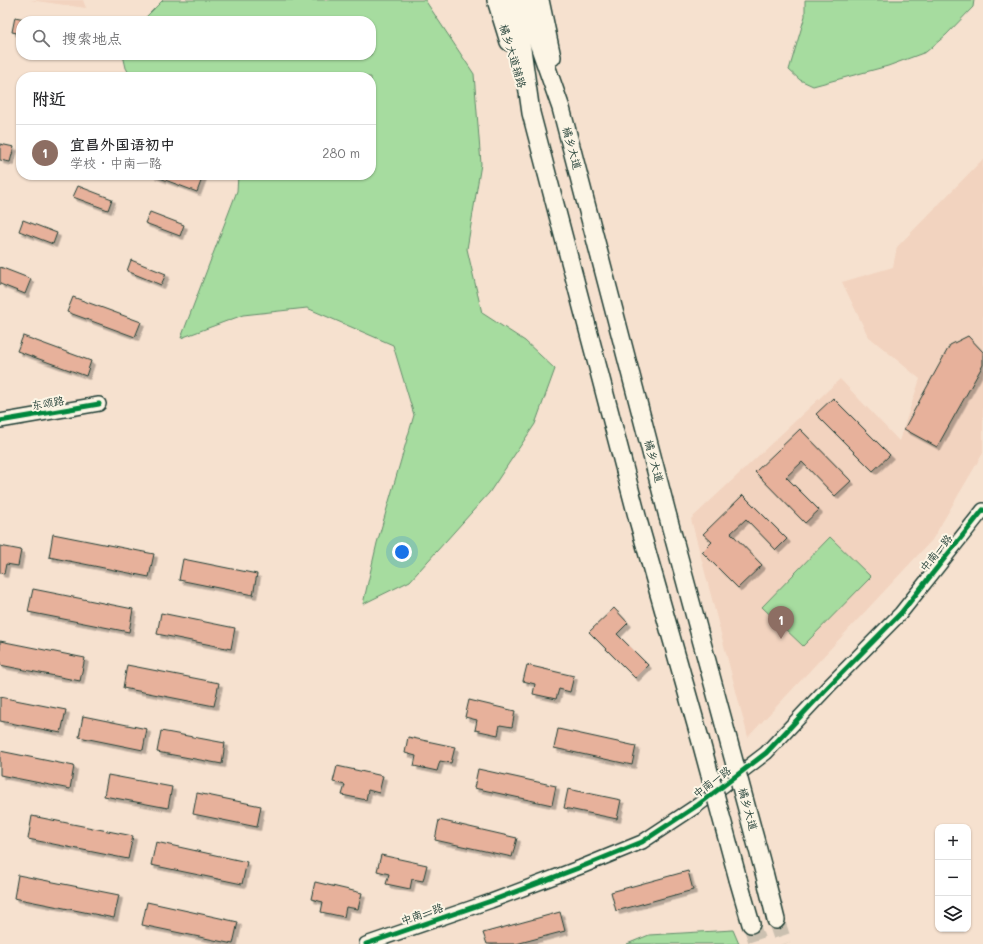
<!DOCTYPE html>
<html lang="zh">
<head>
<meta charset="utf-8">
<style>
  body { margin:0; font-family:Mali,"LXGW WenKai TC",sans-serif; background:#f2f2f2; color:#202124 }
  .controls { position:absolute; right:12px; bottom:12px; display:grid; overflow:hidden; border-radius:8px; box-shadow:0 1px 3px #0004 }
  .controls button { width:36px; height:36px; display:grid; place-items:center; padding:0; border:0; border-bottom:1px solid #e0e0e0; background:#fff; color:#202124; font:20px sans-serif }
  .you { position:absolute; left:402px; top:552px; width:14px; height:14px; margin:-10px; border:3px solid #fff; border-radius:50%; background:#1a73e8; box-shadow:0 0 0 6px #1a73e833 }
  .badge { display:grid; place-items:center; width:26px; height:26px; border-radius:50%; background:#ea580c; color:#fff; font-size:13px; font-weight:700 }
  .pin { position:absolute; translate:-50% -33px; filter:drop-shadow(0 1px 2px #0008) }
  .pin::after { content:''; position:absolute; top:21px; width:14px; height:12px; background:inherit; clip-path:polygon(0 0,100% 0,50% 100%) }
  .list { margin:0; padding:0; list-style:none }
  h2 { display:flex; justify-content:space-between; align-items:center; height:52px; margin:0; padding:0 16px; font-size:17px }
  h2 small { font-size:13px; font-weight:400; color:#757577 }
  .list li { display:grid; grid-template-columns:26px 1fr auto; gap:12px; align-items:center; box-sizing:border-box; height:56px; padding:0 16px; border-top:1px solid #e0e0e0 }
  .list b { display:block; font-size:15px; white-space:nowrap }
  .list p { margin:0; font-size:13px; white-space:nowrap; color:#757577 }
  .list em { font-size:13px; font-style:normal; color:#757577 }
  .icon { flex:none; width:22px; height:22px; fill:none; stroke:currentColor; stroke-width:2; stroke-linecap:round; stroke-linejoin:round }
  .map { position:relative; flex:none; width:983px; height:944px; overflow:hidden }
  .search { position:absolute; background:#fff; box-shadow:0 1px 3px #0004; left:16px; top:16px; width:360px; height:44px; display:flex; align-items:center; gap:10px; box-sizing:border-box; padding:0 14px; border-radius:16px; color:#757577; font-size:15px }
  .panel { position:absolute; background:#fff; box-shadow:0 1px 3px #0004; left:16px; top:72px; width:360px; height:108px; border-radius:16px }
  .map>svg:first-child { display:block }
</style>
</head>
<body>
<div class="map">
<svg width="983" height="944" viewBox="0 0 983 944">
  <defs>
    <filter id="shadow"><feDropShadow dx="3.5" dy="3.5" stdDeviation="0" flood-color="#0004"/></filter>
  </defs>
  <rect width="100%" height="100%" fill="#f6e1cf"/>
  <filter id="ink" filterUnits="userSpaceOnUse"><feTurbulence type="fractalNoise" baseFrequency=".025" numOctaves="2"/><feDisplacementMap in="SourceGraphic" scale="8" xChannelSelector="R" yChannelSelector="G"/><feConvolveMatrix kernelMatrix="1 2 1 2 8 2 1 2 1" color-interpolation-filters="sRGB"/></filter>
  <g filter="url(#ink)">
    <path fill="#f2d3bf" d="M 30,0 L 83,0 L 86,8 Z
      M 983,159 L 983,453 L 932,540 L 748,737 L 691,519 L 840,379 L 899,441 L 920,379 L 868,336 L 842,282 L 893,267 L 897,247 Z"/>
    <path fill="#a6dc9f" stroke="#628c6a" d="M 163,0 L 425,0 L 474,74 L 481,164 L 467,249 L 482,313 L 525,341 L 555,369 L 535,424 L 489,493 L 410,581 L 363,604 L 377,543 L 414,415 L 393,345 L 307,308 L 243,315 L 181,338 L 237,191 L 238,175 L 371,175 L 371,77 L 131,77 L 126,68 L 123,55 L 371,55 L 371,21 L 142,21 Z
      M 805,0 L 974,0 L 973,7 L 946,35 L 926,52 L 888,66 L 813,86 L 800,80 L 789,70 L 805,16 Z
      M 830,537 L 871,577 L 803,646 L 762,607 Z
      M 733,930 L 739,944 L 627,944 L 649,935 Z"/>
    <path fill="#e7b19b" stroke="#1f3d34" filter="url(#shadow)" d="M 15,17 L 34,21 L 21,21 L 21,34 L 12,32 Z
      M 0,144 L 14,147 L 10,162 L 0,160 Z
      M 152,175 L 199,175 L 203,176 L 197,192 Z
      M 78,186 L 112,199 L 108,210 L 73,197 Z
      M 150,212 L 184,225 L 180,236 L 145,223 Z
      M 23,220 L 57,233 L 53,244 L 19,231 Z
      M 131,260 L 166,274 L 161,285 L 127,271 Z
      M 0,267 L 31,279 L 25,294 L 0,284 Z
      M 73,297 L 141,322 L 135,337 L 67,312 Z
      M 23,336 L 91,361 L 86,376 L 17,351 Z
      M 968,336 L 983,352 L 983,365 L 937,447 L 904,429 L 950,345 Z
      M 833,398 L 890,455 L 873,471 L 816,414 Z
      M 800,429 L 851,481 L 835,496 L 802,462 L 786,477 L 819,510 L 805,523 L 755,472 Z
      M 743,495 L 787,539 L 776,550 L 746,519 L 731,533 L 762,565 L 738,588 L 702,552 L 712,542 L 703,534 Z
      M 53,534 L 154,554 L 149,577 L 49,557 Z
      M 0,546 L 21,550 L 18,566 L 6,564 L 4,574 L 0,573 Z
      M 183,559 L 257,574 L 253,595 L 179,580 Z
      M 33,589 L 133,609 L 129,632 L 28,612 Z
      M 614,608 L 628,623 L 617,634 L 648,665 L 635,678 L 589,632 Z
      M 161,613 L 235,628 L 231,649 L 157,634 Z
      M 0,641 L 85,658 L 80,681 L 0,665 Z
      M 127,665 L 219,683 L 214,706 L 123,688 Z
      M 527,665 L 574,676 L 570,692 L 559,689 L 556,699 L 533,694 L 535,684 L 523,681 Z
      M 0,697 L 66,710 L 61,733 L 0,721 Z
      M 469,700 L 515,711 L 512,727 L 500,725 L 498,735 L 475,730 L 477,720 L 465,717 Z
      M 83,716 L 147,729 L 143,750 L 79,737 Z
      M 558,729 L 636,746 L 632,765 L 554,748 Z
      M 161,731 L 225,743 L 222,764 L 157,752 Z
      M 408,737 L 455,747 L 451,763 L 440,761 L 437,771 L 414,766 L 416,756 L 405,753 Z
      M 0,751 L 74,766 L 70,789 L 0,775 Z
      M 337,766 L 383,776 L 379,793 L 368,790 L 366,800 L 342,795 L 345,785 L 333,782 Z
      M 478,769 L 556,786 L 552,805 L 474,788 Z
      M 108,775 L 172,787 L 168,808 L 104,796 Z
      M 568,789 L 621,800 L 617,819 L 564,808 Z
      M 197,793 L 261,806 L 257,827 L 193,814 Z
      M 32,816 L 133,836 L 128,859 L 28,839 Z
      M 439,820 L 517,838 L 512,857 L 435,840 Z
      M 156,842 L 247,862 L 242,884 L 151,865 Z
      M 381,855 L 427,865 L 423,881 L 412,879 L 410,889 L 386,884 L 389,874 L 377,871 Z
      M 688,871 L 693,890 L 616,911 L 611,892 Z
      M 18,875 L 119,895 L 114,918 L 14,898 Z
      M 315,882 L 362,893 L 358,909 L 346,907 L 344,917 L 321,912 L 323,902 L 311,899 Z
      M 147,902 L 238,922 L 233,944 L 142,925 Z
      M 560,912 L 565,931 L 516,944 L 487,944 L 483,933 Z"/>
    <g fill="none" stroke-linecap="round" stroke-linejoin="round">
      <path stroke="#cbc0b0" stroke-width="17" stroke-dasharray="17 8" stroke-linecap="butt" d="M 776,920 L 784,944
        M 751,924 L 758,944"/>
      <g stroke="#1f3d34" stroke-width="16">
        <path id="minor" d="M 0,421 L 99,404
          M 366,944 L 491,901 L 581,867 L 642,842 L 698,805 L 766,753 L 828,687 L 901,613 L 983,510"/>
      </g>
      <g stroke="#1f3d34" stroke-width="20">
        <path id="major" d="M 496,0 L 509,42
          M 509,0 L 522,49 L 531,113 L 638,520
          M 523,0 L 561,108 L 668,517
          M 540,0 L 552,57
          M 764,872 L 776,920
          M 738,879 L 751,924"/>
      </g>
      <use href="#minor" stroke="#fcf5e5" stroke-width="13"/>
      <use href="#major" stroke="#fcf5e5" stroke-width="17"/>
      <g stroke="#1f3d34" stroke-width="20" stroke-linecap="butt">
        <path id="major-bridge" d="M 668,517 L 764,872
          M 638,520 L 701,742 L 738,879"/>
      </g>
      <use href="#major-bridge" stroke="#fcf5e5" stroke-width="17"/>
      <g stroke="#fcf5e5" stroke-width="8">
        <path id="cycleway" d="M 0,421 L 99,404
          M 366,944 L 491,901 L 581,867 L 642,842 L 698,805 L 766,753 L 828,687 L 901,613 L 983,510"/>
      </g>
      <use href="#cycleway" stroke="#00873e" stroke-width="5"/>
    </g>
  </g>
  <g text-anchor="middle" stroke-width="4" stroke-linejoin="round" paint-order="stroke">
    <g font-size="11" fill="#1f3d34" stroke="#fcf5e5">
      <text transform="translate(513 56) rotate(73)" y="4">橘乡大道辅路</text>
      <text transform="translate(572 148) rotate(75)" y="4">橘乡大道</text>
      <text transform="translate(48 403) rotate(-9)" y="4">东颂路</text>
      <text transform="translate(654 461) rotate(75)" y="4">橘乡大道</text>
      <text transform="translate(936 553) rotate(-51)" y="4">中南一路</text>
      <text transform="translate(712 782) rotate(-37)" y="4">中南一路</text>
      <text transform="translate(748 809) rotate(75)" y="4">橘乡大道</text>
      <text transform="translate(422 914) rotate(-19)" y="4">中南一路</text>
    </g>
  </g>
</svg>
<div class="controls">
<button>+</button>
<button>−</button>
<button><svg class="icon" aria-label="layers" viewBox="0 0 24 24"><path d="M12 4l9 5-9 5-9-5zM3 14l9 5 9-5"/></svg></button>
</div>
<div class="you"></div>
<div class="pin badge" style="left:781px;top:639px;background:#8d6e63">1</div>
<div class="search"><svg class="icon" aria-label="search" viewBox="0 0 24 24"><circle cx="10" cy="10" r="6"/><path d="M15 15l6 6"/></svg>搜索地点</div>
<section class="panel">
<h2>附近<small></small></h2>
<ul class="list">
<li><span class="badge" style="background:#8d6e63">1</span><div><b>宜昌外国语初中</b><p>学校 · 中南一路</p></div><em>280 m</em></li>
</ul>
</section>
</div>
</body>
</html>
